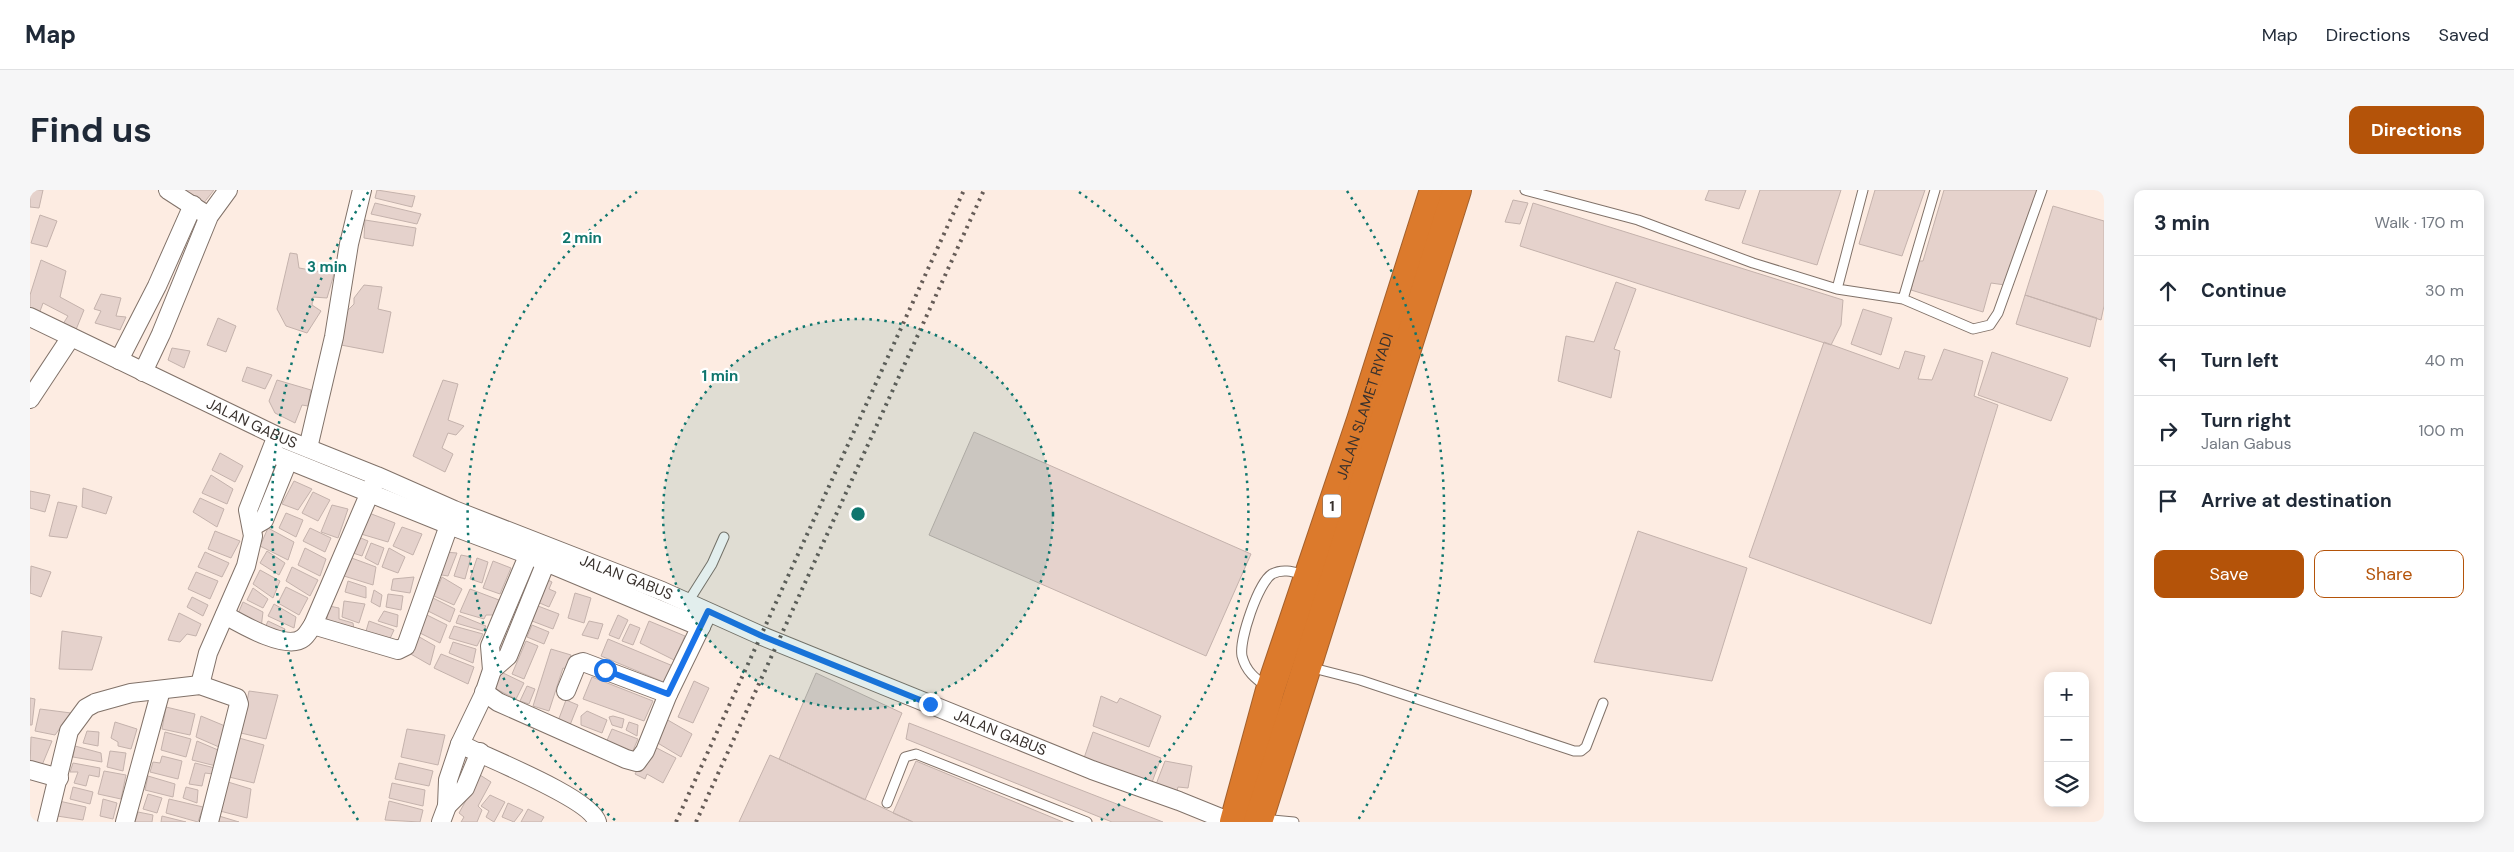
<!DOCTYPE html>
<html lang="en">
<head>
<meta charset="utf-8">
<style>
  body { margin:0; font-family:"DM Sans",sans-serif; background:#f6f6f7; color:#1f2937 }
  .controls { position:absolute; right:15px; bottom:15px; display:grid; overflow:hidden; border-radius:10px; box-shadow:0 2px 12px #0003 }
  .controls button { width:45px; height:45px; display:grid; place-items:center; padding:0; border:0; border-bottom:1px solid #e0e1e3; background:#fff; color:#1f2937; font:25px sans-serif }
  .stop { position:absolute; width:15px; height:15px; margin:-11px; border:4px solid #1a73e8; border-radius:50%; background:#fff }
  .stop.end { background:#1a73e8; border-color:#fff; box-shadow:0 1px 5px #0008 }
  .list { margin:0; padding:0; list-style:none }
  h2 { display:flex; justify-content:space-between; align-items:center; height:65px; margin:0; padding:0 20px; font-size:21px }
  h2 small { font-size:16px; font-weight:400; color:#747a83 }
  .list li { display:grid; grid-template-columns:32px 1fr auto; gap:15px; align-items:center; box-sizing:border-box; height:70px; padding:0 20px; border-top:1px solid #e0e1e3 }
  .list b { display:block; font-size:19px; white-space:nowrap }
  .list p { margin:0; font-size:16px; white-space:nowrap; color:#747a83 }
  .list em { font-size:16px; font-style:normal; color:#747a83 }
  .actions { display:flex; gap:10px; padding:15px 20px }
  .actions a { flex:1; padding:11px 0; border:1px solid #b45309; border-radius:10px; text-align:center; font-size:18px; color:#b45309 }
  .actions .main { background:#b45309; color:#fff }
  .icon { flex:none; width:28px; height:28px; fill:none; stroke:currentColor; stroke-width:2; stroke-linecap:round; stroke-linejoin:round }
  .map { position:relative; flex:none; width:2074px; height:632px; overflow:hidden; border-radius:10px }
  header { display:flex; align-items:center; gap:30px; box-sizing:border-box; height:70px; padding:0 25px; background:#fff; border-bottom:1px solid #e0e1e3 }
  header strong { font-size:24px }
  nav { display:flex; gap:28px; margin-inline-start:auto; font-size:18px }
  .intro { display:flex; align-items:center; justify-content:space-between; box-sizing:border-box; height:120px; padding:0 30px }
  h1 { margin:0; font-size:35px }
  .button { padding:12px 22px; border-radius:10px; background:#b45309; color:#fff; font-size:18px; font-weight:700 }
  main { display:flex; gap:30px; padding:0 30px }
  aside { flex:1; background:#fff; border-radius:10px; box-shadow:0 2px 12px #0003 }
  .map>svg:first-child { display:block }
</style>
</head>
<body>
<header>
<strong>Map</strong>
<nav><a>Map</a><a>Directions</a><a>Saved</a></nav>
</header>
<div class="intro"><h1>Find us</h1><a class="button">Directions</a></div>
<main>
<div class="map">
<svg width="2074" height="632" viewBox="0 0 2074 632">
  <rect width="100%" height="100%" fill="#fdece2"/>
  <path fill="#e5d2cc" stroke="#c4b2ac" d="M 0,0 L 13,0 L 9,18 L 0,17 Z
    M 151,0 L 184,0 L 173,14 Z
    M 347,0 L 385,6 L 382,17 L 345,8 Z
    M 1679,0 L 1716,0 L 1709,19 L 1675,10 Z
    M 1730,0 L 1811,0 L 1787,75 L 1712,53 Z
    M 1845,0 L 1895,0 L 1872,66 L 1829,54 Z
    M 1914,0 L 2008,0 L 1975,95 L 1961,93 L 1953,122 L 1881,100 L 1887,71 L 1893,71 Z
    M 1483,10 L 1498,13 L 1490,34 L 1475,32 Z
    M 345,13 L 391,24 L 387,34 L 341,24 Z
    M 1503,13 L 1813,110 L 1811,135 L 1801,155 L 1490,56 Z
    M 2023,16 L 2074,31 L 2074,116 L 2071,130 L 1995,105 Z
    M 10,25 L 27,31 L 17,57 L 1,53 Z
    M 335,30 L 386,38 L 383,56 L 334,48 Z
    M 260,63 L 267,64 L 269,78 L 304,84 L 297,108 L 283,107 L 282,115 L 291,121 L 277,143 L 256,136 L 247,119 Z
    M 11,70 L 36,81 L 30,107 L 54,120 L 45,142 L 33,134 L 38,126 L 13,113 L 9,124 L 0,120 L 0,105 Z
    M 1586,92 L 1606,99 L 1584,159 L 1590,161 L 1581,208 L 1528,191 L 1536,146 L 1564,152 Z
    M 334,95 L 352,97 L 348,119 L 361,122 L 353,163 L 311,155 L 316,122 L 324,114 L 324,108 Z
    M 71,104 L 91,108 L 86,126 L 96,127 L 90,140 L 65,133 L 71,121 L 64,119 Z
    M 1995,105 L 2067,128 L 2060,157 L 1986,134 Z
    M 1833,119 L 1862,128 L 1851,165 L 1821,154 Z
    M 188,128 L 206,136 L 196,162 L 177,155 Z
    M 1794,152 L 1869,179 L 1875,161 L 1895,166 L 1888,189 L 1902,190 L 1914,159 L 1953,171 L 1944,206 L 1968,215 L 1901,434 L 1719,367 Z
    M 142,158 L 160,161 L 154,178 L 138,170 Z
    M 1962,162 L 2038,188 L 2021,231 L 1948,205 Z
    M 217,177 L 242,185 L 235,199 L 212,191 Z
    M 247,190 L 281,200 L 278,216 L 272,215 L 265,233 L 245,223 L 239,211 Z
    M 413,190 L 428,194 L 418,230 L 434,236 L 426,245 L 418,243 L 412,258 L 423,264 L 415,282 L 383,266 Z
    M 944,242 L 1221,364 L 1176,466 L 899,345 Z
    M 190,263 L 213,276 L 205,292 L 182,280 Z
    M 181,285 L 203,299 L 197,314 L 172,303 Z
    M 264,291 L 282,299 L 268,320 L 252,314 Z
    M 53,298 L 82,307 L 76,324 L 52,317 Z
    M 0,301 L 20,305 L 15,322 L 0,318 Z
    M 283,302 L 300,310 L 288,331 L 272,323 Z
    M 170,308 L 194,319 L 187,337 L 163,322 Z
    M 28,312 L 47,316 L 37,348 L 19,346 Z
    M 302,315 L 318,319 L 308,348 L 291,342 Z
    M 256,323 L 273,330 L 266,347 L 249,338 Z
    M 339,323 L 365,333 L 358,352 L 331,344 Z
    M 372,337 L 392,344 L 383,365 L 363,356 Z
    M 238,338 L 264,352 L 258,370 L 230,356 Z
    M 280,338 L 301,348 L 295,362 L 273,351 Z
    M 185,341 L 210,351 L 201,368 L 178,359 Z
    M 1608,341 L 1717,378 L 1682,491 L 1564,472 Z
    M 326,346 L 338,351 L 332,366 L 320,362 Z
    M 341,353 L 354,358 L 348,375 L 335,368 Z
    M 275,358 L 296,369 L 290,386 L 268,375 Z
    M 359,358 L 375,367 L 368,383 L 352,377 Z
    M 237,361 L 255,373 L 249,385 L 230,373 Z
    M 175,362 L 199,373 L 192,387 L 168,377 Z
    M 414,362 L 427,363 L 418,386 L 406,384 Z
    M 431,365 L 441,367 L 435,389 L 424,386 Z
    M 319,367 L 346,377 L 343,395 L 314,386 Z
    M 447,368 L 458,372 L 452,393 L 440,389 Z
    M 463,371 L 481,378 L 470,404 L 453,398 Z
    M 1,376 L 21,382 L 11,407 L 0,403 Z
    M 262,377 L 288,390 L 280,406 L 256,391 Z
    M 230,380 L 250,391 L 243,408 L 223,394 Z
    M 166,382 L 188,391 L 180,409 L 158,399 Z
    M 384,387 L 380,403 L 361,400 L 363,389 Z
    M 412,387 L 432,399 L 424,415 L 404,406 Z
    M 514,388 L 522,392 L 519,399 L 526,402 L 519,417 L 505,411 Z
    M 318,391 L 336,397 L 336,408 L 315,402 Z
    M 256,397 L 278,408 L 269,425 L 248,413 Z
    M 223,398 L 238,409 L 233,418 L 217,410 Z
    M 440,399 L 469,410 L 463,425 L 456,425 L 454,429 L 430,422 Z
    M 344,400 L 352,405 L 350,417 L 341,412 Z
    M 545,403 L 561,408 L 554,433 L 538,428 Z
    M 358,404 L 373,406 L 371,420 L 356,417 Z
    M 162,407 L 178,415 L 173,426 L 157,417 Z
    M 401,407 L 425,419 L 420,432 L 396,420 Z
    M 314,411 L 335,414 L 329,433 L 312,427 Z
    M 213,412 L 233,422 L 231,438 L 207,426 Z
    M 244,414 L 266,427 L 264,438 L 238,426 Z
    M 299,416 L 309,418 L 309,429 L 323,433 L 325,445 L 296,436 Z
    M 508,416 L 529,424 L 523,439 L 502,431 Z
    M 354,421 L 368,425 L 367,437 L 348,431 Z
    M 149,423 L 171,434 L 166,446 L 157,444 L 150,452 L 138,450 Z
    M 395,424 L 417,435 L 410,453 L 388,442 Z
    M 429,425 L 456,436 L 453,441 L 426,433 Z
    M 588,425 L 598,430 L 589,449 L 579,445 Z
    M 238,431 L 255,439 L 253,447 L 234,440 Z
    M 339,431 L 364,440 L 358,453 L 334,448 Z
    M 559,431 L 573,434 L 568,449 L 552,445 Z
    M 619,431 L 655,446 L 644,470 L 610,453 Z
    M 600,434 L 610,438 L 603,455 L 592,451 Z
    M 502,435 L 519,442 L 514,454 L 497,447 Z
    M 424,436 L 453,444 L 447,456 L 419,448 Z
    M 32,441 L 72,447 L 62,480 L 29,479 Z
    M 386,445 L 405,456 L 400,475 L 379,463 Z
    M 578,449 L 643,476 L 636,493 L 571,466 Z
    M 496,451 L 508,456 L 494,489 L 482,484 Z
    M 423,452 L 446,459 L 443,473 L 419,463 Z
    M 521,459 L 541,465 L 537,479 L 533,478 L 519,521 L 503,516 Z
    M 411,464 L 444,477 L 438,494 L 404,478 Z
    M 471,482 L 494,493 L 486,509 L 464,498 Z
    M 786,483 L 872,523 L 835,610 L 749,569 Z
    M 562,487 L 623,511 L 614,531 L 553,509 Z
    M 664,491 L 679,498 L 663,533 L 648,527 Z
    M 497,496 L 505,499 L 499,514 L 490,511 Z
    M 219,501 L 248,505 L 236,549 L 211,543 Z
    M 1071,506 L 1087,513 L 1090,508 L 1131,526 L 1119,557 L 1063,536 Z
    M 0,508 L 5,509 L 2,535 L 0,535 Z
    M 536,510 L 548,515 L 540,535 L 528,531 Z
    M 136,517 L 165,524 L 160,545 L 132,539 Z
    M 10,519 L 41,523 L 25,545 L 5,541 Z
    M 557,521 L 577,530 L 572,543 L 551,535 L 551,526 Z
    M 171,526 L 195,536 L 189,557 L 166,547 Z
    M 583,526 L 594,529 L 592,538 L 582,535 L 579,527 Z
    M 636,529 L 662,544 L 651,567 L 626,552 Z
    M 85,532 L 107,539 L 101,559 L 88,556 L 88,552 L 81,548 Z
    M 599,532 L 608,535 L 607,546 L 596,540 Z
    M 879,533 L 1133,632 L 1082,632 L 876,549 Z
    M 377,539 L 415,545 L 408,575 L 371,567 Z
    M 582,539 L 608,549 L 601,565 L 575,555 Z
    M 57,541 L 69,542 L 68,556 L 53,553 Z
    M 135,542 L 161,549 L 156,567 L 131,560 Z
    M 1063,542 L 1131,568 L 1121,595 L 1053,571 Z
    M 1,547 L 22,551 L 10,580 L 0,578 Z
    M 209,548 L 234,555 L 224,593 L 199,587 Z
    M 167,551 L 188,560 L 186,576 L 162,570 Z
    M 621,555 L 646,568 L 633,593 L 617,584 L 615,589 L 605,584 Z
    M 45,556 L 71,563 L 72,572 L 43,567 Z
    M 80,561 L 96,563 L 93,581 L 77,577 Z
    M 740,565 L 749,569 L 883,632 L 709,632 Z
    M 132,566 L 152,571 L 148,589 L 120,582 L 123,572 L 130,573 Z
    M 886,571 L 1033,632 L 883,632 L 863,623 Z
    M 1135,571 L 1162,576 L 1158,598 L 1148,597 L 1146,604 L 1125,597 Z
    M 43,573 L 70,578 L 69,587 L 59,585 L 56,596 L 44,593 L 48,582 L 40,582 Z
    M 165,573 L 185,578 L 183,584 L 175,583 L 172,596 L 159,594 Z
    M 369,573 L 403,581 L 399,596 L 365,589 Z
    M 74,581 L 96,585 L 91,609 L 68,604 Z
    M 450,585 L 461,592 L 448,616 L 452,620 L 447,632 L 431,632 L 434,627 L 429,623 Z
    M 118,586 L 145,594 L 143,607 L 115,600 Z
    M 198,592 L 221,599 L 217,628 L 190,621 Z
    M 362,593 L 395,600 L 393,616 L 359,608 Z
    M 43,597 L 63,602 L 60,614 L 40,609 Z
    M 156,597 L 168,600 L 167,613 L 153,608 Z
    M 118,604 L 132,608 L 127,623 L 113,619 Z
    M 460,605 L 475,612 L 464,632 L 456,627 L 459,621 L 451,616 Z
    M 73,609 L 87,613 L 83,629 L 70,626 Z
    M 139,609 L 173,617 L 168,632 L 136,623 Z
    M 29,611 L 56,617 L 53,630 L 27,626 Z
    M 359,611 L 393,620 L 390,632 L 355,630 Z
    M 478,613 L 493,620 L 484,632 L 472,627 Z
    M 498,619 L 514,627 L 511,632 L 491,632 Z
    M 108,622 L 123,625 L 122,632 L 105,632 Z
    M 132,626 L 156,632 L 131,632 Z
    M 189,626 L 209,632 L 186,632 Z"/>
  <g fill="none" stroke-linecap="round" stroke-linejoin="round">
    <g stroke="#817269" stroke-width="11">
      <path id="lane" d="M 1495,0 L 1608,30 L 1723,73 L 1807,99 L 1873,109 L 1905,0
        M 1807,99 L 1833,0
        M 1873,109 L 1943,139 L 1960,135 L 1968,123 L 2012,0
        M 658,412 L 682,374 L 694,347
        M 1279,477 L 1330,490 L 1544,561 L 1551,561 L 1556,557 L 1573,513
        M 1238,498 C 1226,489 1216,482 1212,466 C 1209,450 1228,393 1242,384 C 1253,378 1264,382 1275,385
        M 857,613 L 875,567 L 886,564 L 1057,632
        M 1231,629 L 1264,632"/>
    </g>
    <g stroke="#817269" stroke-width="20">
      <g id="street">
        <path d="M 138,0 L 172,22"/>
        <path id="s1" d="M 0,127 L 247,246 L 347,286 L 424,320 L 632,401 L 732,446 L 1062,580 L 1149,611 L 1201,632"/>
        <path d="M 89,170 L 127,96 L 163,15"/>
        <path d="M 113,182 L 131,144 L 179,26 L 198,0"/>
        <path d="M 0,209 L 41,147"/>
        <path d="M 278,258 L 304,147 L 319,54 L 332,0"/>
        <path d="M 241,263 L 419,335 L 499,365 L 671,437"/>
        <path d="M 344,293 L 283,435 L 368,460 L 376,456 L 423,324"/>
        <path d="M 222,337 L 234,330 L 258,271"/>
        <path d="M 503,354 L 460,456 L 462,480 L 454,504 L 430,554 C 455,567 561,608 567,632"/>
        <path d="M 195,425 C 211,434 257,461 273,448 C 277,445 280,439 283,435"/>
        <path d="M 462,480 L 478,466 L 520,362"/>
        <path d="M 170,495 L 178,463 L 216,376 L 223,346 L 218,320 L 244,253"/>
        <path d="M 536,501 L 547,474 L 553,472 L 638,504"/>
        <path d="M 454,502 L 468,512 L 596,569 L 607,572 L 615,561 L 638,504 L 675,428"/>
        <path d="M 0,580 L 29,588"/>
        <path d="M 417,616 L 435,598 L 450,562"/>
        <path d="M 17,632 L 39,541 L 56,518 L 65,513 L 101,503 L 170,495 L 207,508 L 209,514 L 179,632"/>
        <path d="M 95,632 L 131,500"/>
        <path d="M 411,632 L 417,616 L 418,590 L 430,554"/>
      </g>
    </g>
    <g stroke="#a3602c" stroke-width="30">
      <g id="highway">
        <path id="s2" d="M 1204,632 L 1240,500 L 1331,230 L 1404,0"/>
        <path d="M 1228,632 L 1427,0"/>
      </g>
    </g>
    <use href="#lane" stroke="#fff" stroke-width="9"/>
    <use href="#street" stroke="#fff" stroke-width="18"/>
    <use href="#highway" stroke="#dc7a2c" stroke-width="28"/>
    <path stroke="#665c57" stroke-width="4" stroke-dasharray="2.5 5" stroke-linecap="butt" d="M 646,632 L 934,0
      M 666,632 L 954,0"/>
  </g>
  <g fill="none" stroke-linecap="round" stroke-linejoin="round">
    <path stroke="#1a73e8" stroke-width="6" d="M 575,480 L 638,504 L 678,421 L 732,446 L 900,514"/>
  </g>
  <circle cx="828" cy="324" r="195" fill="#0f766e" fill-opacity=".12"/>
  <g fill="none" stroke="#0f766e" stroke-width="2.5" stroke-dasharray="2.5 5">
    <circle cx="828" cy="324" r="195"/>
    <path d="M585 630A391 391 0 0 1 607 2M1049 2A391 391 0 0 1 1071 630"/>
    <path d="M328 630A586 586 0 0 1 339 1M1317 1A586 586 0 0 1 1328 630"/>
  </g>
  <g text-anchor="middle" stroke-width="4.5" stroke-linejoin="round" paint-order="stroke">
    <rect fill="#fff" stroke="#746f6c" stroke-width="1" x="1293" y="304.5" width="18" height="23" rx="4"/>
    <g font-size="14" font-weight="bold" fill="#38312d">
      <text x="1302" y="321">1</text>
    </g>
    <g font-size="15" fill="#38312d" stroke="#fff">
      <text dy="5" stroke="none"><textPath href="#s2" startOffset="436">JALAN SLAMET RIYADI</textPath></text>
      <text dy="5" stroke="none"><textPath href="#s1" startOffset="246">JALAN GABUS</textPath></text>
      <text dy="5" stroke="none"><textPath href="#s1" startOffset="651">JALAN GABUS</textPath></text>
      <text dy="5" stroke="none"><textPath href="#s1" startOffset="1056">JALAN GABUS</textPath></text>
    </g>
  </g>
  <circle cx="828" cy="324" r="8" fill="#0f766e" stroke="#fff" stroke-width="2.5"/>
  <g font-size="15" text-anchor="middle" font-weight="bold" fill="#0f766e" stroke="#fff" stroke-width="4.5" stroke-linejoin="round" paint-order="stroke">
    <text x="552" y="53">2 min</text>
    <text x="297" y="82">3 min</text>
    <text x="690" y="191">1 min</text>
  </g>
</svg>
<div class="controls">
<button>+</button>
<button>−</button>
<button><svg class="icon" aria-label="layers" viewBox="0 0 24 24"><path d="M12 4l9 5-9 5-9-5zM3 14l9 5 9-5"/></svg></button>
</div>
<div class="stop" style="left:575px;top:480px"></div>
<div class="stop end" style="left:900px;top:514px"></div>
</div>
<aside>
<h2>3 min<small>Walk · 170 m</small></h2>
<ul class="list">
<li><svg class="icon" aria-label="ahead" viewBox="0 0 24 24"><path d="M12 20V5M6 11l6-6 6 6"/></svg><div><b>Continue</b></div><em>30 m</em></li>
<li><svg class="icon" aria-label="left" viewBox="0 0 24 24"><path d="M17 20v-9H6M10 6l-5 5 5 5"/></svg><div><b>Turn left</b></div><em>40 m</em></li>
<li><svg class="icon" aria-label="right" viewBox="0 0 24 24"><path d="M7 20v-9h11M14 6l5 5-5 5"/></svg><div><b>Turn right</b><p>Jalan Gabus</p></div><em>100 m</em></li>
<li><svg class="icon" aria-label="arrive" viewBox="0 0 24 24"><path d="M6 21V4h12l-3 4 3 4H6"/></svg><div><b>Arrive at destination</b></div></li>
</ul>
<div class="actions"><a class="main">Save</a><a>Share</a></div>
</aside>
</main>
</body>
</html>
